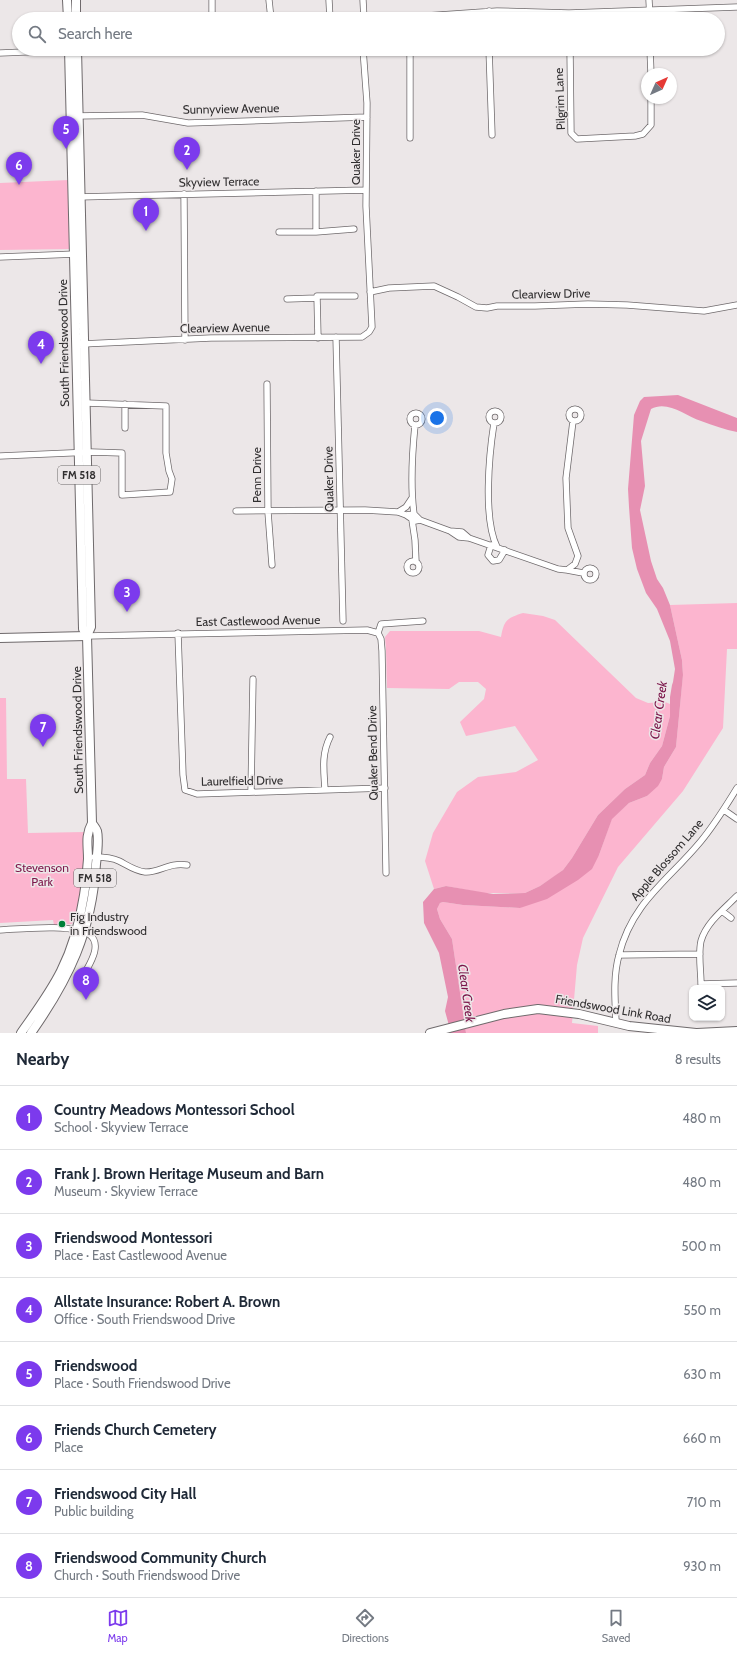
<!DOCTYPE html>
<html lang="en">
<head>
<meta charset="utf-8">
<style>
  body { margin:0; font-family:Cabin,sans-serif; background:#f6f6f7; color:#1f2937 }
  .controls { position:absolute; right:12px; bottom:12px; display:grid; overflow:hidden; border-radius:8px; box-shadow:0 1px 3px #0004 }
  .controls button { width:36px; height:36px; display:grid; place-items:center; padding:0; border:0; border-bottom:1px solid #e0e1e3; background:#fff; color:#1f2937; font:20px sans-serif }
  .compass { position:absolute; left:641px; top:68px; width:36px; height:36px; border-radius:50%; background:#fff; box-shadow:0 1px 3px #0004; rotate:45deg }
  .you { position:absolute; left:437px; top:418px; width:14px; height:14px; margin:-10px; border:3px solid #fff; border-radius:50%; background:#1a73e8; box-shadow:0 0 0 6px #1a73e833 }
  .badge { display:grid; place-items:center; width:26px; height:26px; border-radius:50%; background:#7c3aed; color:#fff; font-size:13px; font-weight:700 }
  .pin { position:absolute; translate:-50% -33px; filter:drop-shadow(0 1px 2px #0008) }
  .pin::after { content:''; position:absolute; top:21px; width:14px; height:12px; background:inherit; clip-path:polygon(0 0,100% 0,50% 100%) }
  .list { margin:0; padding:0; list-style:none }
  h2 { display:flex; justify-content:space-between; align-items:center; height:52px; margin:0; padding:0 16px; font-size:17px }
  h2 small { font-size:13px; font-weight:400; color:#747a83 }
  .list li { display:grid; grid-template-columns:26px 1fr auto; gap:12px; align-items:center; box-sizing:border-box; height:64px; padding:0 16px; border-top:1px solid #e0e1e3 }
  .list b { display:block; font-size:15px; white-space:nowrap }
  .list p { margin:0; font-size:13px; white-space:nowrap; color:#747a83 }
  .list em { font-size:13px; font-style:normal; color:#747a83 }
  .icon { flex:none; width:22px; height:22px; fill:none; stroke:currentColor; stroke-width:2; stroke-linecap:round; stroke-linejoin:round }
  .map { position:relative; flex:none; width:737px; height:1033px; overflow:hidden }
  .search { position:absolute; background:#fff; box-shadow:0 1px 3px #0004; left:12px; right:12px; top:12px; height:44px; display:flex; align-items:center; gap:10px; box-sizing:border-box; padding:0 14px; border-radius:22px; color:#747a83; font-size:15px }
  .sheet { height:564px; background:#fff }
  nav { display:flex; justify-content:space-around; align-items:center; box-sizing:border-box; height:56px; border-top:1px solid #e0e1e3; background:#fff; font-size:11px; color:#747a83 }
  nav a { display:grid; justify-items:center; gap:2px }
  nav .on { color:#7c3aed }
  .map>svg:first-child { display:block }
</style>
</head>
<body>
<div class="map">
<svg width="737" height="1033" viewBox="0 0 737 1033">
  <rect width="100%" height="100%" fill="#ece7e8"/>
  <path fill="#fcb5cf" d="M 69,180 L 72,249 L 0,250 L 0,183 Z
    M 737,603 L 737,649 L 727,649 L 723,728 L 683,791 L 618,867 L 583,938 L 577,965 L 572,1023 L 598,1026 L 598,1033 L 466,1033 L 452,939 L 440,919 L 437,909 L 440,903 L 443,902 L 463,905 L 520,908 L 599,855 L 612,818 L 629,803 L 647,796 L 662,779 L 664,767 L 676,747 L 683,674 L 682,660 L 670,605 Z
    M 523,613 L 543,616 L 555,620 L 636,698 L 648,703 L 665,702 L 670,704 L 670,716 L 662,746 L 650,763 L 645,775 L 625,789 L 598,815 L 572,858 L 563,870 L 555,876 L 540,886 L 525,893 L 483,893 L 446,886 L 434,889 L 425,861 L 433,833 L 457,792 L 478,777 L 516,772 L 538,760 L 515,726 L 466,736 L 460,722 L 484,699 L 486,689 L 478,682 L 459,682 L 449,689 L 387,688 C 386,671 387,654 385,637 L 390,631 L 479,631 L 501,637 C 504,620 507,618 523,613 Z
    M 0,698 L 6,698 L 7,779 L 26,779 L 28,833 L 85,832 C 85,853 85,908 72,924 L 54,925 L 53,920 L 0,923 Z"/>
  <path fill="#e790b2" d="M 678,395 L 737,418 L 737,432 C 725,430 713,425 701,421 C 685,416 668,400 651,409 L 641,441 L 645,486 L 640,510 L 651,561 L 657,579 L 663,588 L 670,605 L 682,660 L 683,675 L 676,747 L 664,767 L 662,779 L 658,786 L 647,796 L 629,803 L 612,819 L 599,855 L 592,869 L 578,880 L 547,899 L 520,908 L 463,905 L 443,902 L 440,903 L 437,909 L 440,919 L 452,939 L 466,1033 L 451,1033 L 445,1011 L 448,997 L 439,953 L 424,923 L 423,902 L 434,889 L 446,886 L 493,894 L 525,893 L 540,886 L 563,870 L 572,858 L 598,815 L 625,789 L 645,775 L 650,763 L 662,746 L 670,716 L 670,697 L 672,685 L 673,682 L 675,669 L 670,641 L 657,609 L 646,593 L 637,569 L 632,548 L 629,507 L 628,489 L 634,415 L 640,401 L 644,397 Z"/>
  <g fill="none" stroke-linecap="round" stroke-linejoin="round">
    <g stroke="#6f6a6c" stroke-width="7">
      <path id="street" d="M 212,0 L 212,19
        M 269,0 L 271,19
        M 329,0 L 330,19
        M 363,0 L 364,19
        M 649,0 L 650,19
        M 489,11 L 489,19
        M 364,16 L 410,17 L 497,11 L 569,13 L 737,7
        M 410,49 L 410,138
        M 489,49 L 492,135
        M 570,49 L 571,133 L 577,139 L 635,136 L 643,134 L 651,125 L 651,98
        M 650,49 L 651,74
        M 0,53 L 99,49
        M 75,116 L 142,115 L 188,123 L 367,117
        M 184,194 L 185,340
        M 77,197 L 366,190
        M 279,232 L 316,232 L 354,229
        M 316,232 L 316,191
        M 0,257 L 76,254
        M 370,292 L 389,288 L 434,286 L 458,297 L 476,307 L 487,308 L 497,306 L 535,306 L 588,304 L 627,305 L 704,311 L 737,305
        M 287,299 L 317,298
        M 336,337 L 343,621
        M 318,338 L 317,296 L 355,296
        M 82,344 L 211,338 L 362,337 L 369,332 L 372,327 L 366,206 L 367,103 L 363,49
        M 267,384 L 268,512 L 272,565
        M569 415a6 6 0 1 1 12 0a6 6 0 1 1-12 0Z
        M489 417a6 6 0 1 1 12 0a6 6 0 1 1-12 0Z
        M410 419a6 6 0 1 1 12 0a6 6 0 1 1-12 0Z
        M 494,423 C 489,455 483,519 497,547
        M 125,428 L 125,404
        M 0,456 L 92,452 L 122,453 L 122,495 L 170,492 L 172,479 L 169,471 L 166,453 L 166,406 L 86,403
        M 236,511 L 365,510 L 398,512 L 406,515
        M 398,512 L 406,507 L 412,498
        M 414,514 C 410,484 412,455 415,425
        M 412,520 L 415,540 L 416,562
        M 420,520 L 415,521 L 406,515 L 414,514 L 420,520 L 450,531 L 459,537 L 469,538 L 558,569 L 567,570 L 575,564 L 578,556 L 568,528 L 566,478 L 573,421
        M 450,531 L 462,532 L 469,538
        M 491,545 L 488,555 L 493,561 L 499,560 L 505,550
        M407 567a6 6 0 1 1 12 0a6 6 0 1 1-12 0Z
        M584 574a6 6 0 1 1 12 0a6 6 0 1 1-12 0Z
        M 567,570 L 583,573
        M 178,633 L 183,775 L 185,790 L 197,794 L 385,788
        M 378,633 L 381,639 L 382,651 L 386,873
        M 378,633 L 381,624 L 423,621
        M 87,636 L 367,630 L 378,633
        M 325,790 C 324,771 321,755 330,737
        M 251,792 L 253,679
        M 724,810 L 737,819
        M 94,857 C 102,857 111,857 119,861 C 127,865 135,871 145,872 C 159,873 169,862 187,865
        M 737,896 C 724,909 706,923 701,941 C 698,954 701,971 701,984 L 737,983
        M 722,911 L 731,918
        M 0,930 C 19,929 75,923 90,935 C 101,944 92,960 87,969
        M 619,955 L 700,954
        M 616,1022 C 615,999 613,977 619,955 C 632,902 669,880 701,841 C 715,824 726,806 737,788"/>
    </g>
    <g stroke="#6f6a6c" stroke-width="10">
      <path id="secondary" d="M 0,638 L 87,636
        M 430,1033 L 504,1014 L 538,1009 L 579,1014 L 629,1026 L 696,1033
        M 697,1033 L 737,1031"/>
    </g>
    <g stroke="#6f6a6c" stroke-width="10">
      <path id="primary" d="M 67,0 L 68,19
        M 76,0 L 76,19
        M 69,49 L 83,629 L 87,636
        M 21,1033 C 35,1013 50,993 61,971 C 72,949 80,921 84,895 C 86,883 87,871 88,859 C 88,845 85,836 92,823 L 87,636 L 91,627 L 77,49
        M 31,1033 C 69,979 92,931 96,864 C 97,856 99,839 97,831 C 96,828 93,825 92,823"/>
    </g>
    <use href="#street" stroke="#fff" stroke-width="5.5"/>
    <use href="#secondary" stroke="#fff" stroke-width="8"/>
    <use href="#primary" stroke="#fff" stroke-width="8"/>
  </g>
  <circle fill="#007f38" stroke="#ece7e8" stroke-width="1.5" cx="62" cy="924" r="4"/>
  <g text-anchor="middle" stroke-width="3" stroke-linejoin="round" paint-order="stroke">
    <g fill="#ece7e8" stroke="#696667" stroke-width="1">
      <rect x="58" y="466" width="42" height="18" rx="3"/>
      <rect x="74" y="869" width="42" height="18" rx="3"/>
    </g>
    <g font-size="11" font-weight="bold" fill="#312f30">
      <text x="79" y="479">FM 518</text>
      <text x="95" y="882">FM 518</text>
    </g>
    <g font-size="12" fill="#312f30" stroke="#ece7e8">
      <text transform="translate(560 99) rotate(-92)" y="4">Pilgrim Lane</text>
      <text transform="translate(231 109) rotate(-1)" y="4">Sunnyview Avenue</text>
      <text transform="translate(356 152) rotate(-90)" y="4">Quaker Drive</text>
      <text transform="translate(219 182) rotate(-1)" y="4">Skyview Terrace</text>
      <text transform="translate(551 294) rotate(-1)" y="4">Clearview Drive</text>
      <text transform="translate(225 328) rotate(-1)" y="4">Clearview Avenue</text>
      <text transform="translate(64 343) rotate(-91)" y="4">South Friendswood Drive</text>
      <text transform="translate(257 475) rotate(-90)" y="4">Penn Drive</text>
      <text transform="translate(329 479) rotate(-91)" y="4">Quaker Drive</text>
      <text transform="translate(258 621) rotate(-1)" y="4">East Castlewood Avenue</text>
      <text transform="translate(78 730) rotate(-91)" y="4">South Friendswood Drive</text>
      <text transform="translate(373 753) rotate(-91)" y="4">Quaker Bend Drive</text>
      <text transform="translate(242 781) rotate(-1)" y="4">Laurelfield Drive</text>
      <text transform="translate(667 860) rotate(-49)" y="4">Apple Blossom Lane</text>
      <text transform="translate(613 1009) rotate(10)" y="4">Friendswood Link Road</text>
    </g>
    <g font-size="12" fill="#7c164a" stroke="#ece7e8">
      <text x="42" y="872">Stevenson<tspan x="42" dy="14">Park</tspan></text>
    </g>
    <g font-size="12" fill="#312f30" stroke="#ece7e8" text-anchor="start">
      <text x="70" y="921">Fig Industry<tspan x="70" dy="14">in Friendswood</tspan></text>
    </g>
    <g font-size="13" font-style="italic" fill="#7b1449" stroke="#ece7e8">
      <text transform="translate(658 710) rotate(-82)" y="5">Clear Creek</text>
      <text transform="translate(467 993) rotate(82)" y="5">Clear Creek</text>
    </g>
  </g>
</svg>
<div class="controls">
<button><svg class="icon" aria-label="layers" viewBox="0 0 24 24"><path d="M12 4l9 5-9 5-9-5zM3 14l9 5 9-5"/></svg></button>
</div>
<svg class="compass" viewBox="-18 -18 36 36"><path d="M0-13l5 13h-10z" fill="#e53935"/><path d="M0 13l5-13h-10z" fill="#747a83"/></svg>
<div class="you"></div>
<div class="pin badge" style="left:146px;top:231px">1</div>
<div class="pin badge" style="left:187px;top:170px">2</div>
<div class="pin badge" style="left:127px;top:612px">3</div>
<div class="pin badge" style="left:41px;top:364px">4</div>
<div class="pin badge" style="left:66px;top:149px">5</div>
<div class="pin badge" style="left:19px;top:185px">6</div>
<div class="pin badge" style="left:43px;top:747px">7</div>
<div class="pin badge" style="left:86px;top:1000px">8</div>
<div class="search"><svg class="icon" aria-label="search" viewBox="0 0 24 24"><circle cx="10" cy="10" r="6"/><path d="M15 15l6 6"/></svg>Search here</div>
</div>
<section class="sheet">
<h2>Nearby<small>8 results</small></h2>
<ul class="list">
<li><span class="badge">1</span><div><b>Country Meadows Montessori School</b><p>School · Skyview Terrace</p></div><em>480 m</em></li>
<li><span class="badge">2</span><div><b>Frank J. Brown Heritage Museum and Barn</b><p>Museum · Skyview Terrace</p></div><em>480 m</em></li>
<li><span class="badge">3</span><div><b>Friendswood Montessori</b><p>Place · East Castlewood Avenue</p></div><em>500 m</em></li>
<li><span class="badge">4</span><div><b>Allstate Insurance: Robert A. Brown</b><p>Office · South Friendswood Drive</p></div><em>550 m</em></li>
<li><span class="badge">5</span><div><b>Friendswood</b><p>Place · South Friendswood Drive</p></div><em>630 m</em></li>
<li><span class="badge">6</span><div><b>Friends Church Cemetery</b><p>Place</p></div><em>660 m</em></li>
<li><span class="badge">7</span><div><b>Friendswood City Hall</b><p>Public building</p></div><em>710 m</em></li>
<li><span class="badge">8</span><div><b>Friendswood Community Church</b><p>Church · South Friendswood Drive</p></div><em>930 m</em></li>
</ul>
</section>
<nav>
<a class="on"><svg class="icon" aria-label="map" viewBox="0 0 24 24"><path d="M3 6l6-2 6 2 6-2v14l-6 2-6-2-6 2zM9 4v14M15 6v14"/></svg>Map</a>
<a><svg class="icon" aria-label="directions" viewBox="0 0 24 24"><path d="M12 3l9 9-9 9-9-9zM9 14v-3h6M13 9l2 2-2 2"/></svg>Directions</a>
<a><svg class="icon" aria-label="saved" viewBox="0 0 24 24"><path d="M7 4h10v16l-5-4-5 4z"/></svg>Saved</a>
</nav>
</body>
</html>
